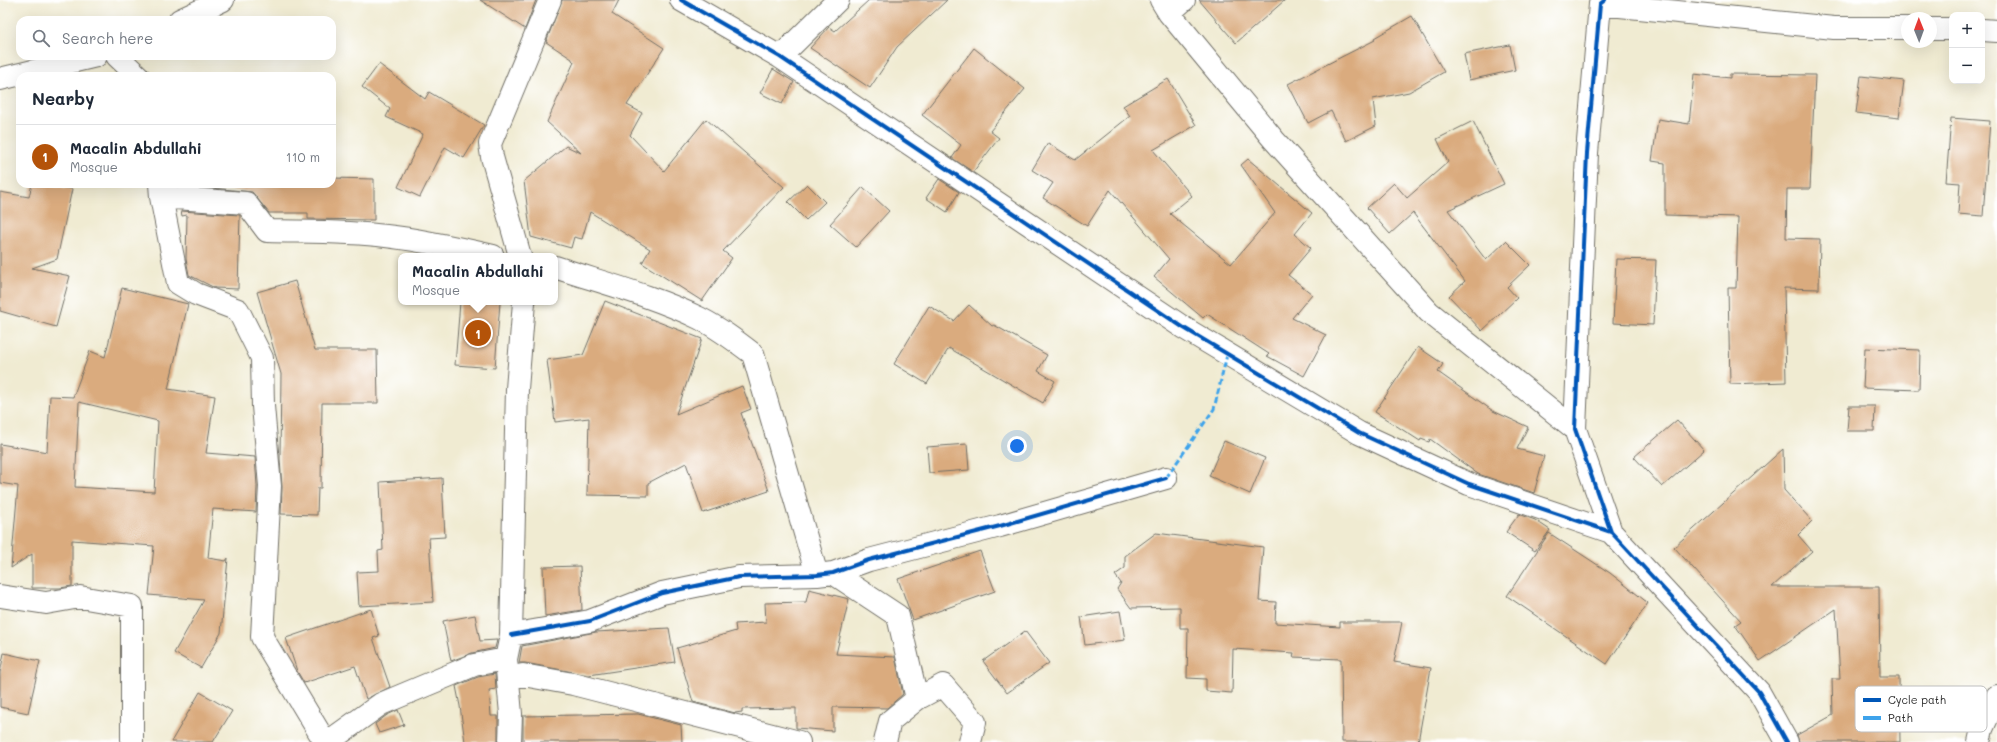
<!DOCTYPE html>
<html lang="en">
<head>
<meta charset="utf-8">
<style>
  body { margin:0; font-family:Mali,sans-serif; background:#f2f2f3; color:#1f2937 }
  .controls { position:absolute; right:12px; top:12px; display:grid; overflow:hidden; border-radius:8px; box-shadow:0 4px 16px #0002 }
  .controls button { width:36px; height:36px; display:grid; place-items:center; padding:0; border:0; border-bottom:1px solid #e0e1e3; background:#fff; color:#1f2937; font:20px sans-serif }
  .compass { position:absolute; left:1901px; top:12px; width:36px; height:36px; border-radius:50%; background:#fff; box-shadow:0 4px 16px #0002; rotate:359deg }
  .you { position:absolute; left:1017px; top:446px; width:14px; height:14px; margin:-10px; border:3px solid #fff; border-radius:50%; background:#1a73e8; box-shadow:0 0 0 6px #1a73e833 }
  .badge { display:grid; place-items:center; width:26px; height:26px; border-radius:50%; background:#b45309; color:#fff; font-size:13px; font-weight:700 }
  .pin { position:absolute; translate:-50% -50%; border:2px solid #fff; box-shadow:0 1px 4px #0006 }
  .popup { position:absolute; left:398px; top:253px; width:160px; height:52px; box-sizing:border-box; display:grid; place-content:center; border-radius:8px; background:#fff; filter:drop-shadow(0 1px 3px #0005); font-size:13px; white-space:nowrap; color:#747a83 }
  .popup b { font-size:15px; color:#1f2937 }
  .popup::after { content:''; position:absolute; left:50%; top:100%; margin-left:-8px; border:8px solid transparent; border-top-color:#fff }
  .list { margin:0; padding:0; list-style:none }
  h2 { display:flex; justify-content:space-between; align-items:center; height:52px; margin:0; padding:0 16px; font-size:17px }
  h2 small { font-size:13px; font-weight:400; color:#747a83 }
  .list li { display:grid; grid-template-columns:26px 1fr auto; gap:12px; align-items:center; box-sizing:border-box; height:64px; padding:0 16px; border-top:1px solid #e0e1e3 }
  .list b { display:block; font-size:15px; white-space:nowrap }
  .list p { margin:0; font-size:13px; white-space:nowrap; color:#747a83 }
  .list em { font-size:13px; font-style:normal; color:#747a83 }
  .icon { flex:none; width:22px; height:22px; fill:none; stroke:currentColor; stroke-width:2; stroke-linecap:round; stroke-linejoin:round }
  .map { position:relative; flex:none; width:1997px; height:742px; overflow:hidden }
  .search { position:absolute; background:#fff; box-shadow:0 4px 16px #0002; left:16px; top:16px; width:320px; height:44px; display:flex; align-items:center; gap:10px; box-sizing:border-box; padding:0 14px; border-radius:12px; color:#747a83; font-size:15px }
  .panel { position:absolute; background:#fff; box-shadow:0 4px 16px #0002; left:16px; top:72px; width:320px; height:116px; border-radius:12px }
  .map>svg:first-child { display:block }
</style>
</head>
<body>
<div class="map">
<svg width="1997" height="742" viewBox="0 0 1997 742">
  <rect width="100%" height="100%" fill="#fff"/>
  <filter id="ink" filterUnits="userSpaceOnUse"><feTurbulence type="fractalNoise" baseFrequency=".025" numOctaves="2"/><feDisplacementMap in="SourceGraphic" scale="8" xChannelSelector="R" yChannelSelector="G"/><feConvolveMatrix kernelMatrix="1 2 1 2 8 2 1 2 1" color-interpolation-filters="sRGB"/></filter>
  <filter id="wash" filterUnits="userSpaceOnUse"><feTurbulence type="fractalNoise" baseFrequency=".012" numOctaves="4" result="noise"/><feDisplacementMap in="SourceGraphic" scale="16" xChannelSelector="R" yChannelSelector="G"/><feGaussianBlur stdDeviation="0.9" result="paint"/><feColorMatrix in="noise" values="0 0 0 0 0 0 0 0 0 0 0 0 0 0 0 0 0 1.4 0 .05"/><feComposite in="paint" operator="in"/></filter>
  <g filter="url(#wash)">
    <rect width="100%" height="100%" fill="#f0ebd2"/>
    <g id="blocks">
      <path fill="#daab7e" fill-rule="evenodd" d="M 480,0 L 536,0 L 525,29 Z
        M 562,0 L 619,0 L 612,14 L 664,48 L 627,105 L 642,113 L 630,135 L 664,171 L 706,119 L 784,187 L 723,251 L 732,258 L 702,301 L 642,263 L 650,249 L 590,212 L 582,239 L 574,237 L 571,248 L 531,237 L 524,181 L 566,146 L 581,153 L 547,122 L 574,62 L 572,60 L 572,59 L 546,42 Z
        M 869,0 L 947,0 L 897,47 L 870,88 L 810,48 L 829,27 L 835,31 Z
        M 1199,0 L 1285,0 L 1236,43 Z
        M 1412,16 L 1444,72 L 1409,92 L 1373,99 L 1376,126 L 1346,141 L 1331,111 L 1308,123 L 1288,84 L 1375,40 L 1374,38 Z
        M 1510,45 L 1515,70 L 1469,80 L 1464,54 Z
        M 974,48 L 1025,89 L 990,131 L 999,138 L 973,172 L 952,158 L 961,145 L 922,115 Z
        M 379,64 L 425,99 L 429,92 L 484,125 L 464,158 L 445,147 L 420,197 L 398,187 L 423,134 L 386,117 L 390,109 L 362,87 Z
        M 773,69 L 794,82 L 782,104 L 760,93 Z
        M 1694,74 L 1730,78 L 1730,74 L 1815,75 L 1810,189 L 1787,189 L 1786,238 L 1820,239 L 1819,289 L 1784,288 L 1786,382 L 1730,384 L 1728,288 L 1736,288 L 1738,217 L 1665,215 L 1665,163 L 1652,161 L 1658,119 L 1689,124 Z
        M 1861,76 L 1904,81 L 1899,118 L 1856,113 Z
        M 1168,79 L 1196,125 L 1153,150 L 1192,196 L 1170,214 L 1231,264 L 1275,213 L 1241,165 L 1248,159 L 1312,213 L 1295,234 L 1311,248 L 1288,275 L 1312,294 L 1292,318 L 1326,335 L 1304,376 L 1267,356 L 1269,354 L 1207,314 L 1203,318 L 1154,277 L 1169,259 L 1110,190 L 1087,226 L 1043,198 L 1053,183 L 1032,170 L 1048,143 L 1075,160 L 1130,116 L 1123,106 Z
        M 1951,118 L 1990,121 L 1983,216 L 1958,214 L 1960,183 L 1946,182 Z
        M 1473,121 L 1504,184 L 1448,210 L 1486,260 L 1506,241 L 1530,265 L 1507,287 L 1517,298 L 1482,331 L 1449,296 L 1465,281 L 1413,213 L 1390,234 L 1367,208 L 1394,183 L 1407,198 L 1448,162 L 1437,139 Z
        M 332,178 L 374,179 L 374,220 L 308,219 L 308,213 L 269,213 L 252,192 L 173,184 L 332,184 Z
        M 939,179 L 959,192 L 947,212 L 926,198 Z
        M 32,184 L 46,184 L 72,189 L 57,259 L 32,268 L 70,276 L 56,327 L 0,311 L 0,192 L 29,197 Z
        M 807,184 L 825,202 L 806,220 L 788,202 Z
        M 863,187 L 889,211 L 856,247 L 830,224 Z
        M 181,211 L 240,215 L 238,289 L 215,288 L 189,275 L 186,259 L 187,215 L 182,216 Z
        M 1616,259 L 1656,260 L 1653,325 L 1613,323 Z
        M 295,281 L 315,350 L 377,350 L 378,403 L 322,403 L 321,488 L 318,488 L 317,515 L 281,514 L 282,487 L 280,459 L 281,374 L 257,292 Z
        M 122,288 L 188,304 L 168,389 L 215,396 L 206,453 L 255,457 L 257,486 L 256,512 L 213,509 L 208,558 L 226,561 L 228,558 L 221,633 L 201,668 L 174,653 L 204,600 L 149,595 L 154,546 L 72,540 L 72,586 L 60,588 L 32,588 L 32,554 L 11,568 L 18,486 L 0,483 L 0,444 L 47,452 L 50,396 L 73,397 L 90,351 L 105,357 ZM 79,402 L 158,421 L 154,492 L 75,487 Z
        M 605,301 L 702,339 L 676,414 L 742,386 L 751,409 L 741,413 L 769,491 L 703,513 L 686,463 L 648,483 L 648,496 L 587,495 L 589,418 L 555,422 L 547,360 L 583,355 Z
        M 460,302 L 500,302 L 495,368 L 455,365 Z
        M 969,305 L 992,326 L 994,325 L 1047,355 L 1038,371 L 1055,381 L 1043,403 L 949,348 L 927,384 L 894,364 L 929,306 L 954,321 Z
        M 1418,347 L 1443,364 L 1438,372 L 1493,411 L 1528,427 L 1517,449 L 1544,456 L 1534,493 L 1478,474 L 1430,439 L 1429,442 L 1421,439 L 1420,441 L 1375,412 Z
        M 1865,348 L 1920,350 L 1919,390 L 1863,388 Z
        M 1849,406 L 1875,406 L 1874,431 L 1847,431 Z
        M 1677,420 L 1704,450 L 1662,487 L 1634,457 Z
        M 1224,441 L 1265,458 L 1250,494 L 1209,476 Z
        M 967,444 L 969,470 L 929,473 L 927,447 Z
        M 1783,449 L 1784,490 L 1812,521 L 1798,535 L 1812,551 L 1772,587 L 1879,587 L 1880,677 L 1899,677 L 1900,742 L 1799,742 L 1797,735 L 1833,715 L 1832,679 L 1840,679 L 1836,609 L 1760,661 L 1735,625 L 1741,621 L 1674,547 Z
        M 442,478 L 445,537 L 429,538 L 433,602 L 359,606 L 357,572 L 379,571 L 378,551 L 383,550 L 380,482 Z
        M 1519,514 L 1535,520 L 1550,530 L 1535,551 L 1506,532 Z
        M 1156,533 L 1263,547 L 1259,601 L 1276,602 L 1275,623 L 1340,627 L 1340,622 L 1402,622 L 1394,662 L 1431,668 L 1418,742 L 1342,742 L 1341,659 L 1293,657 L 1294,653 L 1233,649 L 1232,693 L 1206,691 L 1206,679 L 1187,678 L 1188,628 L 1180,628 L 1180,607 L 1131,608 L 1117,589 L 1121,583 L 1115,575 L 1125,568 L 1125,556 Z
        M 1549,533 L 1610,573 L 1648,603 L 1607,664 L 1507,596 Z
        M 980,551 L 995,591 L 913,620 L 898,579 Z
        M 580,566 L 582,610 L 545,616 L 543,567 Z
        M 809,589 L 849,599 L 836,654 L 895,657 L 903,694 L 887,708 L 833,707 L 833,731 L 796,728 L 796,708 L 742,709 L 742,712 L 735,713 L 693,702 L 677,648 L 736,631 L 735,624 L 766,622 L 765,603 L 806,602 Z
        M 371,609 L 379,636 L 373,638 L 390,687 L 366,699 L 355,666 L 304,683 L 297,671 L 286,638 Z
        M 1120,611 L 1125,640 L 1085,645 L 1081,617 Z
        M 475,615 L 480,641 L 497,640 L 495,648 L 472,653 L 451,661 L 443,621 Z
        M 669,628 L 675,662 L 589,675 L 525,663 L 519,663 L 522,646 L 596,632 Z
        M 1025,631 L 1049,663 L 1007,693 L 983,661 Z
        M 4,653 L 40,661 L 28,713 L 0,707 L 0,673 Z
        M 495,674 L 496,689 L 489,690 L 491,716 L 498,716 L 498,742 L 465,742 L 460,706 L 456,686 L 478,677 Z
        M 200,692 L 232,711 L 213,742 L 171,742 Z
        M 398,710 L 404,725 L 379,733 L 375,724 L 387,715 Z
        M 638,714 L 681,725 L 682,742 L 523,742 L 523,716 Z"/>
    </g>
  </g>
  <g filter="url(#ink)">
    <use href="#blocks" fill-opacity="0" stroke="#706e65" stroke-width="1"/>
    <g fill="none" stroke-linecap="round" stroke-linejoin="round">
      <g stroke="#706e65" stroke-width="24">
        <path id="minor" d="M 681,0 L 780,57 L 1184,328 L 1359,433 L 1469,484 L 1611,532
          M 1161,0 L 1169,13 L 1274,140 L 1429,312 L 1575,429
          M 1605,0 L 1600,4 L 1587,153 L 1575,429 L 1611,532 L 1759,692 L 1787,742
          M 1600,4 L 1834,28 L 1907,28
          M 1169,13 L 1184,0
          M 180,20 L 223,0
          M 1931,29 L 1952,29
          M 1982,30 L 1997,31
          M 117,56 L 138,76
          M 780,57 L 838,0
          M 0,79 L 96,56
          M 160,184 L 161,197 L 178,283 L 196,294 L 238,310 L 262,358 L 263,406 L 270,486 L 262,637 L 325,742
          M 161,197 L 246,203 L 267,231 C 307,232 346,231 386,236 C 422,240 458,248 493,256
          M 520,256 L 492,157 L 490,144 L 550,0
          M 555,267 C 603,283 654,296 699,318 C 719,328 736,341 753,354 L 817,575
          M 833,573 L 898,616 L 917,699
          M 0,596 L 46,603 L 80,597 L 132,606 L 132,742
          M 511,635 L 590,621 L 662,593 L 739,577 L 817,575 L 833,573 L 869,560 L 1000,526 L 1166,478
          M 508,678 L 523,675 L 573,684 L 799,742
          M 328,742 L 381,704 L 474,665 L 506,659
          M 510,742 L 511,714 L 506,659 L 511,635 L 517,389 L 524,302
          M 885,742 L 890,721 L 917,699 L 943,685 L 975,722 L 970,742
          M 1979,742 L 1982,729 L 1997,696"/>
      </g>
      <use href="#minor" stroke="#fff" stroke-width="22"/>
      <path stroke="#3ea3eb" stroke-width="3" stroke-dasharray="6 3" stroke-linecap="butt" d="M 1166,478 L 1214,409 L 1227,355"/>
      <g stroke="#fff" stroke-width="6">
        <path id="cycleway" d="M 681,0 L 780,57 L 1184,328 L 1359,433 L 1469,484 L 1611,532
          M 1605,0 L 1600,4 L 1587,153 L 1575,429 L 1611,532 L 1759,692 L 1787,742
          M 511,635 L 590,621 L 662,593 L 739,577 L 817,575 L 833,573 L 869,560 L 1000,526 L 1166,478"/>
      </g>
      <use href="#cycleway" stroke="#0057b8" stroke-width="4"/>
    </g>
  </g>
  <rect x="1855" y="686" width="132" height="46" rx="6" fill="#fff" stroke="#bfbfbf" stroke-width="1"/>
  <rect x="1863" y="698" width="18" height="4" fill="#0057b8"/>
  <rect x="1863" y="716" width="18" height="4" fill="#3ea3eb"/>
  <g font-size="11" fill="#2b2b2b">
    <text x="1888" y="704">Cycle path</text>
    <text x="1888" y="722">Path</text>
  </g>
</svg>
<div class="controls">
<button>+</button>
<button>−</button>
</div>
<svg class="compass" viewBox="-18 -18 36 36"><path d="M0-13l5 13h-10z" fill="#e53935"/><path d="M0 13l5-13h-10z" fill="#747a83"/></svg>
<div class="you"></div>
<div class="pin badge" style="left:478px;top:333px">1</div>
<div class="popup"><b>Macalin Abdullahi</b>Mosque</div>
<div class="search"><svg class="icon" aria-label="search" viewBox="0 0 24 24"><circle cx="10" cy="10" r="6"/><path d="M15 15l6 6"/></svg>Search here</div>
<section class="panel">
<h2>Nearby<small></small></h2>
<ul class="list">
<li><span class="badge">1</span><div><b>Macalin Abdullahi</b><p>Mosque</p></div><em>110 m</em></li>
</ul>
</section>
</div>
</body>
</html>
